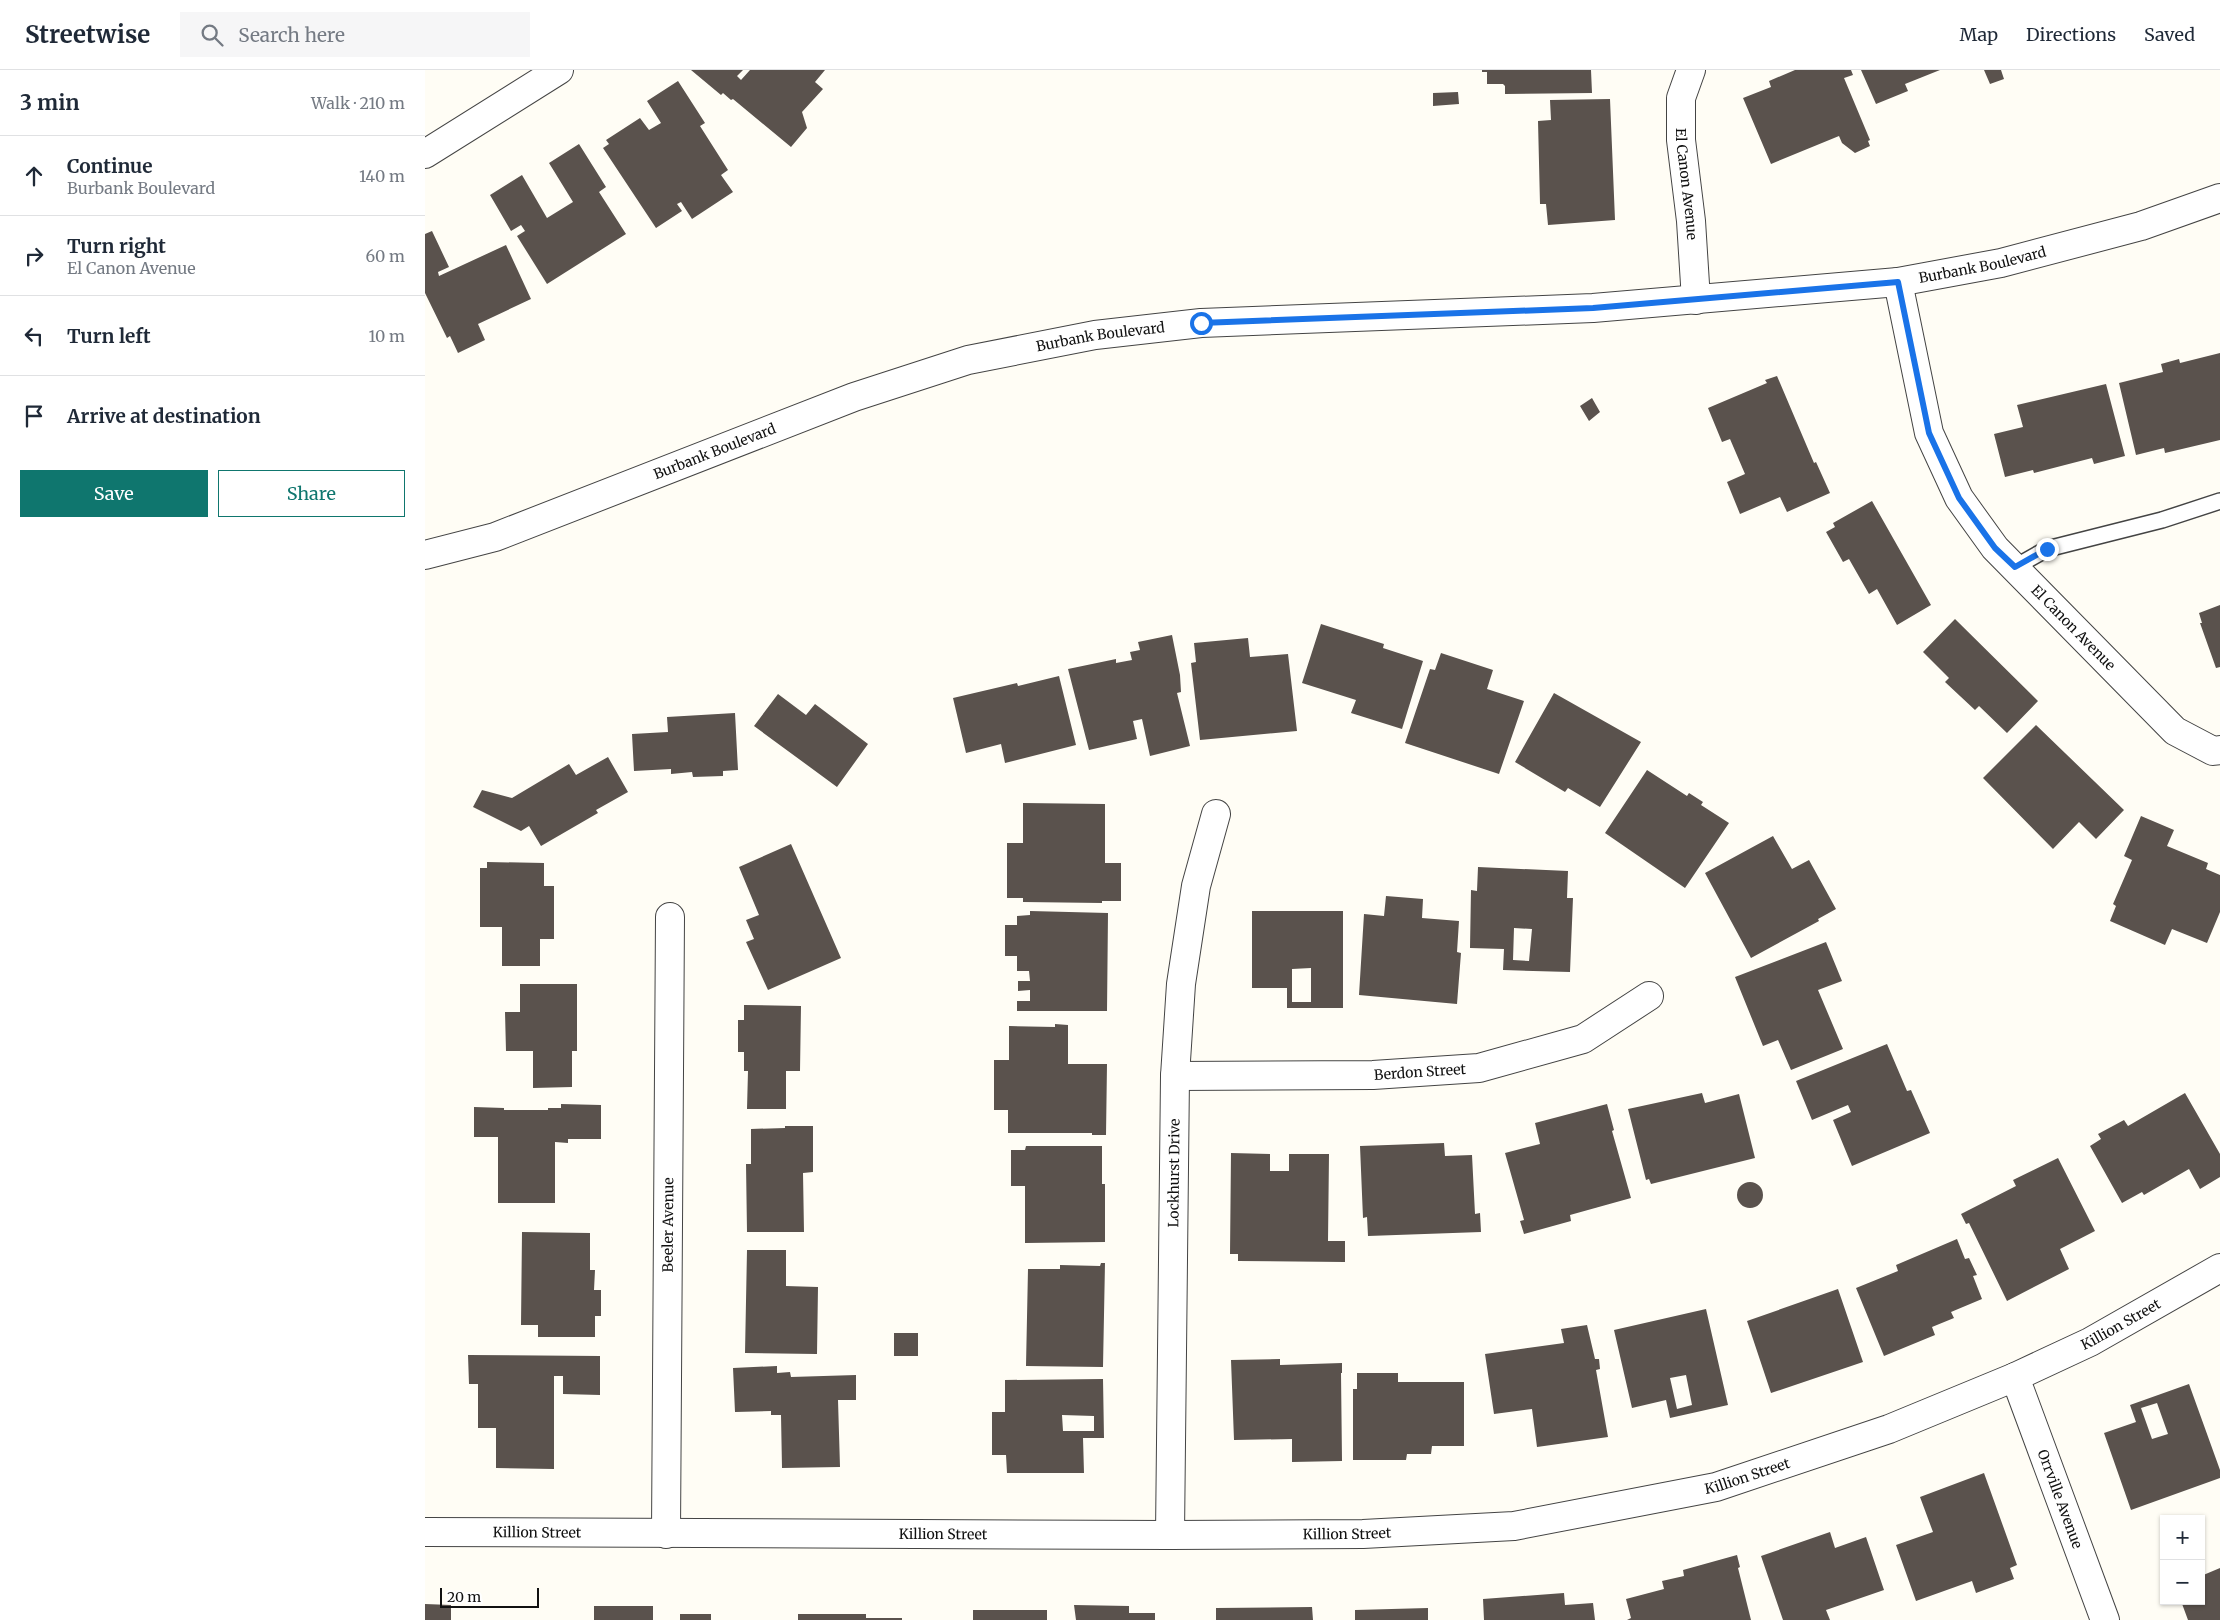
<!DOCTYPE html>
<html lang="en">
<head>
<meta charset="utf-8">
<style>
  body { margin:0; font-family:Merriweather,serif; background:#f6f6f7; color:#1f2937 }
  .controls { position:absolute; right:15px; bottom:15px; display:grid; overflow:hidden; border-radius:0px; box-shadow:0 1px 4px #0004 }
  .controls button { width:45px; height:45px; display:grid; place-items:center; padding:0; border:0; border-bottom:1px solid #e0e1e3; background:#fff; color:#1f2937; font:25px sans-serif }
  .scale { position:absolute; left:15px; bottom:12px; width:99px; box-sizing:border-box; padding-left:5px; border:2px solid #111; border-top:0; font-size:14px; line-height:18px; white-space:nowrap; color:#111; -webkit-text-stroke:4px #fff; paint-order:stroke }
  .stop { position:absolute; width:15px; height:15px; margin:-11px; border:4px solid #1a73e8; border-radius:50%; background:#fff }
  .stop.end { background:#1a73e8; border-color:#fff; box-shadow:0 1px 5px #0008 }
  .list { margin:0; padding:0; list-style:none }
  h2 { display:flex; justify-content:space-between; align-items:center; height:65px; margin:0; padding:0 20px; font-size:21px }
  h2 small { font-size:16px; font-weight:400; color:#747a83 }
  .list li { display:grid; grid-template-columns:32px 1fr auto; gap:15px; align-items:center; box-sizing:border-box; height:80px; padding:0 20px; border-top:1px solid #e0e1e3 }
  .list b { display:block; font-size:19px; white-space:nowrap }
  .list p { margin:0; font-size:16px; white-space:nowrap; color:#747a83 }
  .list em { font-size:16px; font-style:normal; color:#747a83 }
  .actions { display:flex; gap:10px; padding:15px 20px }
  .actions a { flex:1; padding:11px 0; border:1px solid #0f766e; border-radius:0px; text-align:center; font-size:18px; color:#0f766e }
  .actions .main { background:#0f766e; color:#fff }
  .icon { flex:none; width:28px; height:28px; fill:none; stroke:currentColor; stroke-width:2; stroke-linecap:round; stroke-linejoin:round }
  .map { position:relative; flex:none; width:1795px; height:1550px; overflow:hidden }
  header { display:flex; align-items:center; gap:30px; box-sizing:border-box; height:70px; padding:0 25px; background:#fff; border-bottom:1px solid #e0e1e3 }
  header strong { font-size:24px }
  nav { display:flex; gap:28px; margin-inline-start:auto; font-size:18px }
  .search { width:350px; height:45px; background:#f6f6f7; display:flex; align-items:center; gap:12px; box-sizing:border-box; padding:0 18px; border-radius:0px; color:#747a83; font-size:19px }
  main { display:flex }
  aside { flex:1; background:#fff }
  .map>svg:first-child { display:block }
</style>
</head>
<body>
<header>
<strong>Streetwise</strong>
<div class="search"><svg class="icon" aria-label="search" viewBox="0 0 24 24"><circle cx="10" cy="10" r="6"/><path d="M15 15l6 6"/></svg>Search here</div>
<nav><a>Map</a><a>Directions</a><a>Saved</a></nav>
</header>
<main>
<aside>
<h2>3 min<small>Walk · 210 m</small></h2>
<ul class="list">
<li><svg class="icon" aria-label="ahead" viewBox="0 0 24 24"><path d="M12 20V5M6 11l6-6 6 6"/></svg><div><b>Continue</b><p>Burbank Boulevard</p></div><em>140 m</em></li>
<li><svg class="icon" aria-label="right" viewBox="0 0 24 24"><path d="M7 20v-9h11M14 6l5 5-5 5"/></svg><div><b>Turn right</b><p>El Canon Avenue</p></div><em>60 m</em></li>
<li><svg class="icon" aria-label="left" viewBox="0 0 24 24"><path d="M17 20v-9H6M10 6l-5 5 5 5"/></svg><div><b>Turn left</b></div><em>10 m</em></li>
<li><svg class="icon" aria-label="arrive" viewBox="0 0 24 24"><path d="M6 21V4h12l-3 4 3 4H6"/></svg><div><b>Arrive at destination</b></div></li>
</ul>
<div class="actions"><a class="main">Save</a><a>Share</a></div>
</aside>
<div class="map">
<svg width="1795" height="1550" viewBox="0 0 1795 1550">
  <rect width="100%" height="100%" fill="#fffdf5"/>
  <path fill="#5a524d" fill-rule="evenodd" d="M 266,0 L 318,0 L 312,6 L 316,10 L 325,0 L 400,0 L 390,12 L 398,19 L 377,42 L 382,58 L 366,77 L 308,29 L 306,30 L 298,23 L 296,25 Z
    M 1057,0 L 1166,0 L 1167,23 L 1080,24 L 1080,16 L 1078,14 L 1062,14 L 1062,2 L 1057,2 Z
    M 1370,0 L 1426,0 L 1428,5 L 1419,8 L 1445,70 L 1443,71 L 1445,76 L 1430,83 L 1417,73 L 1414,66 L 1346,94 L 1318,28 L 1346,17 L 1344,11 Z
    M 1436,0 L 1515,0 L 1480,14 L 1483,21 L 1451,34 Z
    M 1559,0 L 1576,0 L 1579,9 L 1565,14 Z
    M 253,11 L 280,53 L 275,56 L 303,100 L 296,105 L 308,122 L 267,149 L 256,132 L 252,134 L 257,141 L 231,158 L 178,78 L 184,74 L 181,70 L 215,48 L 224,60 L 236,53 L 222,31 Z
    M 1033,22 L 1034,34 L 1008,36 L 1008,23 Z
    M 1185,29 L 1190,150 L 1123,155 L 1121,134 L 1115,134 L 1113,51 L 1126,50 L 1125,30 Z
    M 154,74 L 181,117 L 174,122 L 201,164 L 122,214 L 92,166 L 100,161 L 96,155 L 86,161 L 65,125 L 97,105 L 122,148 L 148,132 L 124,93 Z
    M 7,161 L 24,197 L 13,202 L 14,206 L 81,175 L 106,229 L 53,254 L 60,270 L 33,283 L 25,266 L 22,268 L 0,223 L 0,164 Z
    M 1795,283 L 1795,370 L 1740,383 L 1739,378 L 1711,385 L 1694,313 L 1738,302 L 1736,294 L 1754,289 L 1755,293 Z
    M 1352,306 L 1389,393 L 1391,392 L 1405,423 L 1362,442 L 1355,427 L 1315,444 L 1302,412 L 1320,404 L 1305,369 L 1297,372 L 1283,338 L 1342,313 L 1340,310 Z
    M 1681,314 L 1700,386 L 1669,394 L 1667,388 L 1609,403 L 1608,400 L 1580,407 L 1569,364 L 1598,357 L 1592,335 Z
    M 1167,328 L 1175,342 L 1164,351 L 1155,336 Z
    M 1447,431 L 1506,535 L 1472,555 L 1452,519 L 1444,524 L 1424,489 L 1418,492 L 1401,462 L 1410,457 L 1408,453 Z
    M 1795,535 L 1795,597 L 1791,598 L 1775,553 L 1777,553 L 1774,543 Z
    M 1530,549 L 1613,631 L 1582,663 L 1554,636 L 1550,640 L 1520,612 L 1524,608 L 1498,582 Z
    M 896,554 L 959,574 L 958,578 L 998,591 L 977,659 L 926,643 L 931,630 L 877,613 Z
    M 747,565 L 755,605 L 756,622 L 752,623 L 765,676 L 725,686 L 717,649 L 708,651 L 712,669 L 664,680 L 643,599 L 691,589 L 691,593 L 707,590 L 705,582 L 715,580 L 713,572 Z
    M 823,568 L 825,587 L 863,584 L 872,661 L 775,670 L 766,593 L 771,592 L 769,573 Z
    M 1016,583 L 1068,600 L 1062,619 L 1099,631 L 1074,704 L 980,673 L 1005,599 L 1010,600 Z
    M 634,606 L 651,675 L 580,693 L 576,674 L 541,683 L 528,628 L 592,613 L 593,616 Z
    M 1129,623 L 1216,672 L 1175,737 L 1143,718 L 1140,722 L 1090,692 Z
    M 353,624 L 381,645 L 390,634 L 443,674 L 412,717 L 329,656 Z
    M 310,643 L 313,700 L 298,701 L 298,706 L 268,707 L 267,702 L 246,704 L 246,699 L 209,701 L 207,664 L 243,662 L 242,647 Z
    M 1611,655 L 1699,740 L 1671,769 L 1654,752 L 1628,779 L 1558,708 Z
    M 183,687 L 203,722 L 171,740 L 173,743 L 116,776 L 104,756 L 96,761 L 48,737 L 57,720 L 87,728 L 144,694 L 151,705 Z
    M 1222,700 L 1262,726 L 1264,723 L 1278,732 L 1276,735 L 1304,753 L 1260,818 L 1180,763 Z
    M 598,733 L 680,734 L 680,793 L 696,793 L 696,831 L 677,831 L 677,833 L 598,832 L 598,828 L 582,828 L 582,773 L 598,773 Z
    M 1716,746 L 1749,760 L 1742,776 L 1783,793 L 1781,799 L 1795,805 L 1795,842 L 1782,873 L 1747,859 L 1740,875 L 1685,851 L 1691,836 L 1688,834 L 1707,790 L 1699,786 Z
    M 1348,766 L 1367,799 L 1384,790 L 1411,839 L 1393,849 L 1394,851 L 1326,888 L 1280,803 Z
    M 366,774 L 416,888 L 343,920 L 321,872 L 329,869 L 321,850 L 334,845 L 314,797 Z
    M 62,792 L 119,793 L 119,816 L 129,816 L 129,869 L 115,869 L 115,896 L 77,896 L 77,857 L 55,857 L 55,798 L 62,798 Z
    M 1053,797 L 1143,801 L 1142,828 L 1148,828 L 1145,902 L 1078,900 L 1079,879 L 1045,878 L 1046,820 L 1052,821 ZM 1089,858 L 1107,859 L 1104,891 L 1088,890 Z
    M 961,826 L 998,829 L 997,848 L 1034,851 L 1032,882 L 1036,883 L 1032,934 L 934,925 L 939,844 L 959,846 Z
    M 605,841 L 683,843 L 682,941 L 592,941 L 592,931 L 605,931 L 605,920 L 593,921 L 593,911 L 605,911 L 604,901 L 592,901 L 592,886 L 580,886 L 580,855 L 592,855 L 592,846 L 605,845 Z
    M 827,841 L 918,841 L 918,938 L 862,938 L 862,918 L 827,918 ZM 886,898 L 886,932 L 867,932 L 867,899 Z
    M 1401,872 L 1417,911 L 1393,920 L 1418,979 L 1366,1000 L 1353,970 L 1338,976 L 1310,907 Z
    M 95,914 L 152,914 L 152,981 L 147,981 L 147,1017 L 108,1018 L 108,981 L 81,981 L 80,942 L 95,942 Z
    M 319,935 L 376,936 L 375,1001 L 361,1001 L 361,1039 L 322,1039 L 323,1001 L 319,1001 L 319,982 L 313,982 L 313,950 L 319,950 Z
    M 630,954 L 643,955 L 643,994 L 682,994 L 681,1065 L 667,1065 L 667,1063 L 583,1063 L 583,1040 L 569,1040 L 569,990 L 584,990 L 584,956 L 630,957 Z
    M 1462,974 L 1482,1021 L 1486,1020 L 1505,1063 L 1427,1096 L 1408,1050 L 1426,1042 L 1423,1035 L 1387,1050 L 1371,1011 Z
    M 1277,1023 L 1280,1033 L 1314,1024 L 1330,1088 L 1226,1114 L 1224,1109 L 1221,1110 L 1203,1039 Z
    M 1760,1023 L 1795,1084 L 1795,1107 L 1775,1119 L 1764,1099 L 1719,1125 L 1717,1122 L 1697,1133 L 1665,1076 L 1676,1069 L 1673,1064 L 1699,1050 L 1703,1056 Z
    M 136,1034 L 176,1035 L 176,1069 L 143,1069 L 143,1073 L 130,1072 L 130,1133 L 73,1133 L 73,1067 L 49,1067 L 49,1037 L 79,1038 L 79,1040 L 123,1040 L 123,1038 L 136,1038 Z
    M 1182,1034 L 1189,1060 L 1187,1061 L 1206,1128 L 1145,1145 L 1146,1151 L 1099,1164 L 1095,1151 L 1099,1150 L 1080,1083 L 1115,1074 L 1110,1053 Z
    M 360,1056 L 388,1056 L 388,1102 L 378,1103 L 379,1162 L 322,1162 L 321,1094 L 326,1094 L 326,1059 L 360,1058 Z
    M 1019,1073 L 1020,1086 L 1047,1085 L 1050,1144 L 1055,1143 L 1056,1162 L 943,1166 L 942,1147 L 938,1148 L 935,1076 Z
    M 601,1076 L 677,1076 L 677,1114 L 680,1114 L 680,1172 L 600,1173 L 600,1116 L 586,1116 L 586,1080 L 600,1080 Z
    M 806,1083 L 845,1084 L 845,1101 L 864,1101 L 864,1084 L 904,1084 L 903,1171 L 920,1171 L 920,1192 L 813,1191 L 813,1184 L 805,1184 Z
    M 1633,1088 L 1670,1161 L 1635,1179 L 1644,1199 L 1582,1231 L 1544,1153 L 1541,1154 L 1536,1144 L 1591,1116 L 1588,1110 Z
    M1312 1125a13 13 0 1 1 26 0a13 13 0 1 1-26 0Z
    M 97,1162 L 165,1163 L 165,1200 L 170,1200 L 169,1220 L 176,1220 L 176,1246 L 170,1246 L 170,1267 L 113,1267 L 113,1255 L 96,1255 Z
    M 1532,1169 L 1540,1189 L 1544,1188 L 1552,1205 L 1548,1206 L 1557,1229 L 1526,1242 L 1529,1248 L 1507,1257 L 1510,1265 L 1459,1286 L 1431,1218 L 1473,1201 L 1471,1195 Z
    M 322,1180 L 361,1180 L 361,1216 L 393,1217 L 392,1284 L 320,1283 Z
    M 676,1193 L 680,1193 L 678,1297 L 601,1296 L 603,1199 L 635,1199 L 635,1195 L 675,1196 Z
    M 1413,1219 L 1438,1292 L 1346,1323 L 1322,1251 Z
    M 1281,1239 L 1303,1335 L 1245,1348 L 1241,1330 L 1207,1338 L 1189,1260 ZM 1261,1305 L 1267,1335 L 1252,1339 L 1245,1308 Z
    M 1162,1255 L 1170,1289 L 1174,1289 L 1175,1299 L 1171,1300 L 1183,1367 L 1112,1377 L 1107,1339 L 1069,1344 L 1060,1284 L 1139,1273 L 1136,1259 Z
    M 469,1263 L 493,1263 L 493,1286 L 469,1286 Z
    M 43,1285 L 175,1286 L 175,1325 L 138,1324 L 138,1306 L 129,1306 L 129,1399 L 71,1398 L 71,1358 L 53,1358 L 53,1314 L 44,1314 Z
    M 855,1289 L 855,1295 L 917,1293 L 917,1303 L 916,1303 L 917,1391 L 867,1392 L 867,1369 L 809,1370 L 806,1290 Z
    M 352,1296 L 352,1303 L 365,1302 L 366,1307 L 431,1305 L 431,1330 L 413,1330 L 415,1397 L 357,1398 L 356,1345 L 346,1345 L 346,1341 L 310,1342 L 308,1298 Z
    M 932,1303 L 973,1303 L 973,1312 L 1039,1312 L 1039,1376 L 1007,1376 L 1006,1384 L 982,1384 L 981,1390 L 928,1390 L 928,1319 L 932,1319 Z
    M 678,1309 L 679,1368 L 658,1368 L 659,1403 L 582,1403 L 581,1385 L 567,1385 L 567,1342 L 580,1342 L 580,1310 ZM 637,1345 L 669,1346 L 669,1361 L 638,1361 Z
    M 1764,1314 L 1795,1400 L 1795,1408 L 1706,1440 L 1679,1363 L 1711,1352 L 1705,1335 ZM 1732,1333 L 1743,1364 L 1727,1369 L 1716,1338 Z
    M 1559,1403 L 1592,1495 L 1585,1498 L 1589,1509 L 1551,1523 L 1547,1511 L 1491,1531 L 1471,1475 L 1508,1462 L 1495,1427 Z
    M 1405,1462 L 1410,1478 L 1441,1467 L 1459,1520 L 1401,1540 L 1405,1550 L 1358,1550 L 1336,1486 Z
    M 1312,1485 L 1315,1497 L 1313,1498 L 1326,1550 L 1202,1550 L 1206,1548 L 1201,1529 L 1239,1519 L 1237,1511 L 1259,1506 L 1258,1500 Z
    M 1795,1498 L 1795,1550 L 1763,1550 L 1756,1531 L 1776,1531 L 1776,1506 Z
    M 1139,1523 L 1140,1535 L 1168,1533 L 1170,1550 L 1059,1550 L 1058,1529 Z
    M 0,1534 L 26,1535 L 26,1550 L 0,1550 Z
    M 649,1535 L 704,1536 L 704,1543 L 730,1543 L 730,1550 L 651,1550 Z
    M 169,1536 L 228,1536 L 228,1550 L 169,1550 Z
    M 887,1537 L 888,1550 L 791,1550 L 791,1538 Z
    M 1003,1538 L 1003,1550 L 930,1550 L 930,1540 Z
    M 548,1540 L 622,1540 L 622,1550 L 548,1550 Z
    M 255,1544 L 286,1544 L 286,1550 L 255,1550 Z
    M 373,1544 L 441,1544 L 441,1548 L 477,1548 L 477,1550 L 373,1550 Z"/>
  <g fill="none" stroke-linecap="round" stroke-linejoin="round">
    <g stroke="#444" stroke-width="18">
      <path id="service" d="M 1590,497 L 1622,479 L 1737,450 L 1795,431"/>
    </g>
    <g stroke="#444" stroke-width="30">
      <g id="minor">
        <path id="s1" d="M 1266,0 L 1256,28 L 1256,70 L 1266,151 L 1271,230"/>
        <path d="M 0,84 L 134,0"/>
        <path id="s2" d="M 1473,212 L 1504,363 L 1534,428 L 1570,478 L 1750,661 L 1788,681 L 1795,680"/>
        <path id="s3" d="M 750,1006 L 948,1005 L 1054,998 L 1158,969 L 1224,926"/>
        <path id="s4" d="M 1590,1307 L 1680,1550"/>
        <path id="s5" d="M 0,1462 L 745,1465 L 938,1464 L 1089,1456 L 1291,1417 L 1464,1359 L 1590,1307 L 1665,1272 L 1795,1198"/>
        <path id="s6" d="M 241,1464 L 245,847"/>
        <path id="s7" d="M 745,1465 L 750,1006 L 756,914 L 771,816 L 791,744"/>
      </g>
    </g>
    <g stroke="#444" stroke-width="30">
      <g id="tertiary">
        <path id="s8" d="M 0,485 L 70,467 L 429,327 L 543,290 L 670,265 L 776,253 L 1168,238 L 1473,212 L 1576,193 L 1716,156 L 1795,128"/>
      </g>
    </g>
    <use href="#service" stroke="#fff" stroke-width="15"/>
    <use href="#minor" stroke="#fff" stroke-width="28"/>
    <use href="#tertiary" stroke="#fff" stroke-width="28"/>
  </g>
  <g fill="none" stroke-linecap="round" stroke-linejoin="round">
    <path stroke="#1a73e8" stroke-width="6" d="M 776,253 L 1168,238 L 1473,212 L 1504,363 L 1534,428 L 1570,478 L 1590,497 L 1622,479"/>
  </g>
  <g text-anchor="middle" stroke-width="5" stroke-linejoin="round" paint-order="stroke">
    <g font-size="14" fill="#111" stroke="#fff">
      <text dy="5" stroke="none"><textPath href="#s1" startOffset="116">El Canon Avenue</textPath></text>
      <text dy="5" stroke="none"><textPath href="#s8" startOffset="1598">Burbank Boulevard</textPath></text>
      <text dy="5" stroke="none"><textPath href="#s8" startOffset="712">Burbank Boulevard</textPath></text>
      <text dy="5" stroke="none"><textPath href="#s8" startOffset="308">Burbank Boulevard</textPath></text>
      <text dy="5" stroke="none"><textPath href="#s2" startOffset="399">El Canon Avenue</textPath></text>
      <text dy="5" stroke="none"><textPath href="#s3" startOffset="245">Berdon Street</textPath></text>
      <text dy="5" stroke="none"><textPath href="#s7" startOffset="362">Lockhurst Drive</textPath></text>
      <text dy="5" stroke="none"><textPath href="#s6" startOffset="309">Beeler Avenue</textPath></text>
      <text dy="5" stroke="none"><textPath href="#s5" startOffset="1732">Killion Street</textPath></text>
      <text dy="5" stroke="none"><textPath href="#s5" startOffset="1328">Killion Street</textPath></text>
      <text dy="5" stroke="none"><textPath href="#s4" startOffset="130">Orrville Avenue</textPath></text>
      <text dy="5" stroke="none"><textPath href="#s5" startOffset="112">Killion Street</textPath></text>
      <text dy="5" stroke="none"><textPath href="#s5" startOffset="922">Killion Street</textPath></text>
      <text dy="5" stroke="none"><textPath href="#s5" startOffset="518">Killion Street</textPath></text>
    </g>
  </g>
</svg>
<div class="controls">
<button>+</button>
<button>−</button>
</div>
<div class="scale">20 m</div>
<div class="stop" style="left:776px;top:253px"></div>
<div class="stop end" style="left:1622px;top:479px"></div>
</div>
</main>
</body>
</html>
